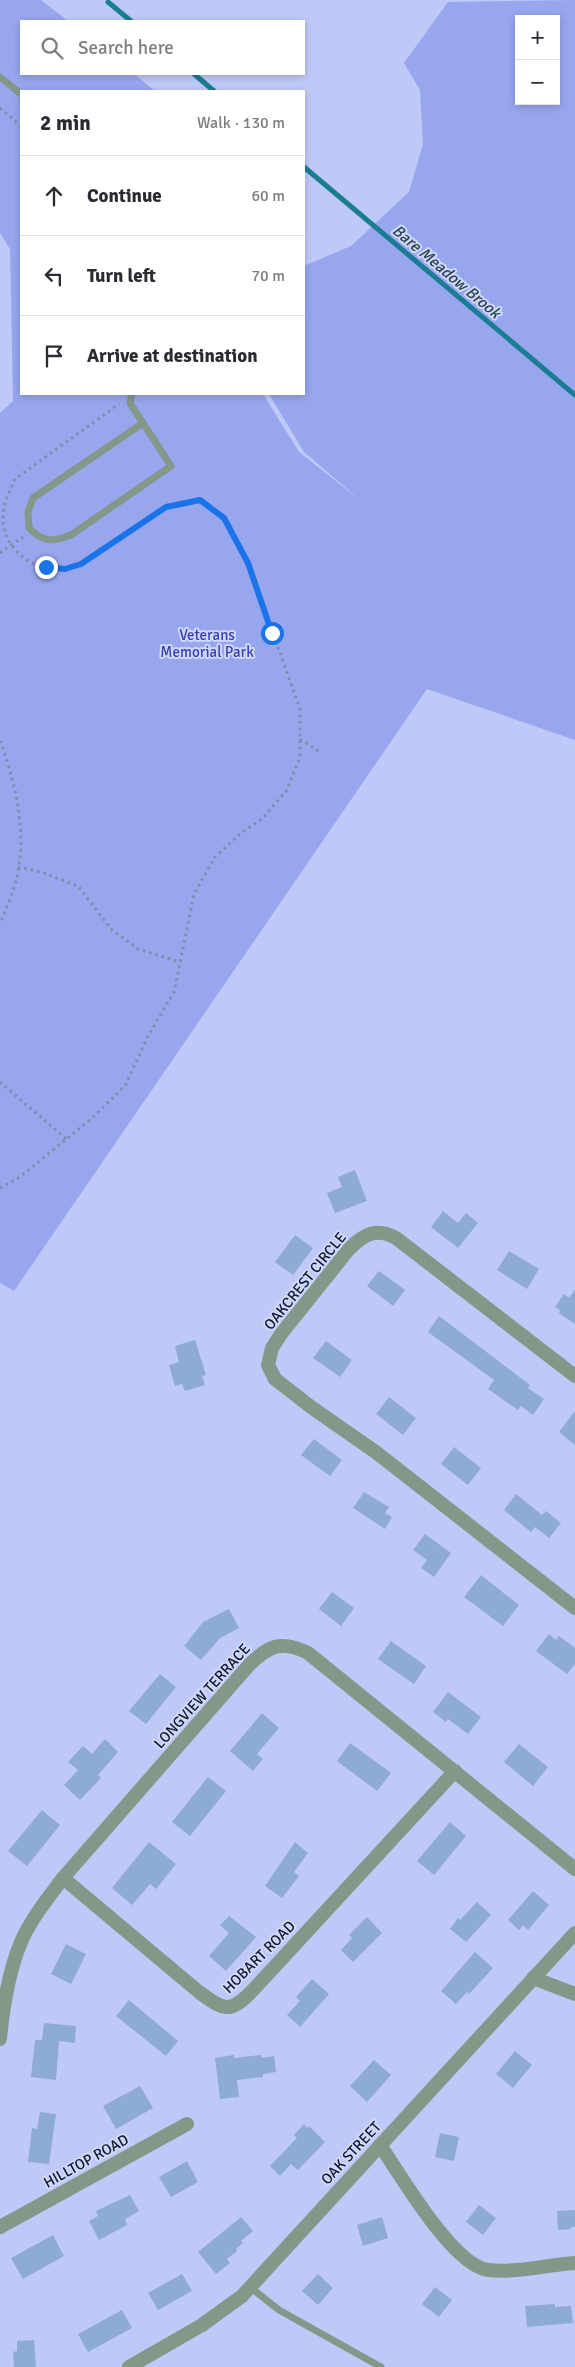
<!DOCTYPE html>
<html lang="en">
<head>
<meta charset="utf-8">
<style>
  body { margin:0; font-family:Signika,sans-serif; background:#f2f2f3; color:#2b2b33 }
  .controls { position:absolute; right:15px; top:15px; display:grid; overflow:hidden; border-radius:0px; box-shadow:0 2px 8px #0003 }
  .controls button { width:45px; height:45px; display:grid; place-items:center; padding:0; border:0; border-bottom:1px solid #e1e1e2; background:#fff; color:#2b2b33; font:25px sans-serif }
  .stop { position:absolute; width:15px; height:15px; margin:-11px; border:4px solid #1a73e8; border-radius:50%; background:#fff }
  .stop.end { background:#1a73e8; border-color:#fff; box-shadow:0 1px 5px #0008 }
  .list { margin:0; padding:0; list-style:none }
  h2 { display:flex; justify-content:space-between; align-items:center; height:65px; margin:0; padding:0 20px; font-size:21px }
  h2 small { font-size:16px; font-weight:400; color:#7c7c81 }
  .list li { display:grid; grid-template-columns:32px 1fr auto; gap:15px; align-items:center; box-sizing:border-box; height:80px; padding:0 20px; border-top:1px solid #e1e1e2 }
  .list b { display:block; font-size:19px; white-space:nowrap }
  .list em { font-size:16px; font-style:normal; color:#7c7c81 }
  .icon { flex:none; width:28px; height:28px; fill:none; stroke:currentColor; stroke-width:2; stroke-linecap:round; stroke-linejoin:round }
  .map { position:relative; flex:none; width:575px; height:2367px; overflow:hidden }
  .search { position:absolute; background:#fff; box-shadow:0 2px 8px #0003; left:20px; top:20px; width:285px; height:55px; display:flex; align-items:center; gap:12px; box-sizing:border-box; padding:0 18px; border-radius:0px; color:#7c7c81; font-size:19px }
  .panel { position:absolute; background:#fff; box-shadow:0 2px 8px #0003; left:20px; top:90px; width:285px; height:305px; border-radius:0px }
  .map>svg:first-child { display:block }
</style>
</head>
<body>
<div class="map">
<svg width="575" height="2367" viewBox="0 0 575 2367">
  <rect width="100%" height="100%" fill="#bfc9f8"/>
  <path fill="#98a6ee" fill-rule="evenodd" d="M 0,0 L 41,0 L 68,21 L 21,21 L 21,74 L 134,74 L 155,91 L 21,91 L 21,394 L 263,394 L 299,452 L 360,500 L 304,452 L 269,394 L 304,394 L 304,266 L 351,246 L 409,192 L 423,144 L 420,90 L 404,63 L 448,2 L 575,0 L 575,740 L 427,689 L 14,1291 L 0,1283 L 0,413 L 13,401 L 10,249 L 0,233 ZM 519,19 L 556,19 L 556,101 L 519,101 Z"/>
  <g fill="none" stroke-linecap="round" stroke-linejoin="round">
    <path stroke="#1a7d94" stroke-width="5" d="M 108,2 L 131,21
      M 194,74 L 214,91
      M 304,167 L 575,395"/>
  </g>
  <path fill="#8dabd3" d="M 355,1170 L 367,1201 L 335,1213 L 327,1193 L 342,1187 L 338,1177 Z
    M 443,1211 L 458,1223 L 466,1213 L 478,1223 L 458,1248 L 431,1227 Z
    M 295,1235 L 313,1248 L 293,1275 L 275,1262 Z
    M 509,1251 L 539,1269 L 527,1289 L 497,1270 Z
    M 379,1271 L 405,1290 L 393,1306 L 367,1286 Z
    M 575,1289 L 575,1324 L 559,1313 L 560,1310 L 555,1307 L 564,1294 L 569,1298 Z
    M 439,1316 L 530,1385 L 528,1388 L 544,1399 L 533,1415 L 521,1406 L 518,1410 L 488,1389 L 494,1380 L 428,1332 Z
    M 195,1340 L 206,1375 L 202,1376 L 205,1385 L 185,1391 L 182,1384 L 175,1386 L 169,1365 L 179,1362 L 175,1346 Z
    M 326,1341 L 352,1360 L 340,1377 L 313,1358 Z
    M 389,1397 L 416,1418 L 403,1435 L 376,1414 Z
    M 575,1411 L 575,1445 L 559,1432 Z
    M 314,1439 L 342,1460 L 330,1476 L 301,1455 Z
    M 454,1447 L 481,1468 L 468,1485 L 441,1464 Z
    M 364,1492 L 389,1507 L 385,1513 L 392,1517 L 385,1529 L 353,1508 Z
    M 516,1494 L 542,1515 L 546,1511 L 561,1523 L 549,1538 L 535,1527 L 531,1532 L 504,1510 Z
    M 425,1534 L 451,1553 L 434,1577 L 421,1568 L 427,1560 L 413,1550 Z
    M 481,1575 L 519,1605 L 503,1626 L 464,1597 Z
    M 332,1592 L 354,1608 L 341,1626 L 319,1609 Z
    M 229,1609 L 239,1628 L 220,1638 L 201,1660 L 184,1646 L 203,1622 Z
    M 549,1634 L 556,1640 L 559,1636 L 575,1648 L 575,1664 L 567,1674 L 536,1651 Z
    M 391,1641 L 426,1666 L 414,1684 L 378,1659 Z
    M 160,1674 L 176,1687 L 146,1724 L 129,1711 Z
    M 448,1692 L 481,1717 L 468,1734 L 448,1719 L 446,1722 L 433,1712 Z
    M 262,1713 L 279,1728 L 257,1754 L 263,1759 L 253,1771 L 230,1751 Z
    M 105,1739 L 118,1752 L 98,1775 L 101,1778 L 80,1800 L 64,1785 L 78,1770 L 68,1762 L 83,1746 L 92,1754 Z
    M 350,1743 L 391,1773 L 377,1791 L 337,1761 Z
    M 519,1744 L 548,1767 L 533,1786 L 504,1762 Z
    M 208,1777 L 226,1791 L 190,1836 L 172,1822 Z
    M 42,1810 L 60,1825 L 27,1866 L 8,1851 Z
    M 450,1822 L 466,1836 L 434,1875 L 417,1861 Z
    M 149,1842 L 176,1864 L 156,1889 L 150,1884 L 132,1905 L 112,1888 Z
    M 295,1842 L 308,1853 L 294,1872 L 299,1876 L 282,1898 L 265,1886 Z
    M 533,1891 L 549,1905 L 528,1930 L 523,1925 L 519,1930 L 508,1920 Z
    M 477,1902 L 491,1915 L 466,1942 L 450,1929 L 458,1918 L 460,1920 Z
    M 229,1916 L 256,1937 L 226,1971 L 209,1956 L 229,1933 L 220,1925 Z
    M 367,1917 L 382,1933 L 353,1962 L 341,1950 L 352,1938 L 349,1935 Z
    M 66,1944 L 86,1954 L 71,1984 L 51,1974 Z
    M 475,1952 L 493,1968 L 469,1994 L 467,1992 L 456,2004 L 441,1991 Z
    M 312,1979 L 329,1994 L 300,2027 L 287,2015 L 300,2001 L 296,1997 Z
    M 129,2000 L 178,2041 L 166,2056 L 116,2016 Z
    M 44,2023 L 76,2026 L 75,2043 L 59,2041 L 56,2080 L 31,2077 L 35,2040 L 42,2040 Z
    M 515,2051 L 532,2065 L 513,2088 L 496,2074 Z
    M 234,2055 L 234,2058 L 261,2055 L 262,2058 L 274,2056 L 276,2072 L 263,2074 L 263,2077 L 237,2080 L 239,2097 L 220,2099 L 215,2058 Z
    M 374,2060 L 391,2075 L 367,2102 L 350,2086 Z
    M 140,2086 L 153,2108 L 116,2129 L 103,2106 Z
    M 40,2112 L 56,2114 L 49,2164 L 28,2162 L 32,2128 L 37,2129 Z
    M 304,2124 L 307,2128 L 309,2126 L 325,2142 L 298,2170 L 291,2164 L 280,2176 L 270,2166 L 297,2138 L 294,2135 Z
    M 440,2133 L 459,2137 L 454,2161 L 435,2157 Z
    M 187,2161 L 198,2182 L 171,2197 L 159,2177 Z
    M 130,2195 L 139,2211 L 125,2219 L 127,2225 L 99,2240 L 89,2221 L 98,2216 L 96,2211 Z
    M 479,2205 L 496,2218 L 483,2235 L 466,2222 Z
    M 575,2210 L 575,2227 L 571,2227 L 571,2229 L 558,2230 L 557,2211 Z
    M 241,2217 L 253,2231 L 241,2241 L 243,2243 L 236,2249 L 237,2251 L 227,2259 L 230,2263 L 216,2274 L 198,2252 Z
    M 382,2217 L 388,2238 L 363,2246 L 357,2225 Z
    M 53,2235 L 64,2256 L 23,2279 L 11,2258 Z
    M 182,2274 L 192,2291 L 158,2310 L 148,2293 Z
    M 318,2274 L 333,2288 L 318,2305 L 302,2291 Z
    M 435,2287 L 452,2300 L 439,2317 L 422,2304 Z
    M 555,2304 L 555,2307 L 571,2306 L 573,2323 L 527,2327 L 525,2306 Z
    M 122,2310 L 132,2328 L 88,2352 L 78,2334 Z
    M 34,2340 L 36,2367 L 14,2367 L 13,2352 L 17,2351 L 17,2341 Z"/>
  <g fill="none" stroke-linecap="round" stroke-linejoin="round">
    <path stroke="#838baf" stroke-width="3" stroke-dasharray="2.5 4" stroke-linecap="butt" d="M 0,108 L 21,126
      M 0,553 L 23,537
      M 300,739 L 320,752
      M 0,741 C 16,783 27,832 17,877 C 13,892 6,909 0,924
      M 18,867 L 41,872 L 78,886 L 111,929 L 138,949 L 180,962
      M 0,1082 L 66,1139
      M 0,1188 L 20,1177 L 91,1119 L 125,1086 L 148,1036 L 174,992 L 194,894 L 215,857 L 241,833 L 262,819 L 287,790 L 300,757 L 300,709 L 248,563 L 224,519 L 199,500 L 166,507 L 81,564 C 76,566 71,568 66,569 C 35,574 1,548 3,516 C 3,503 10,491 15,479 L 119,404"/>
    <path stroke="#84988a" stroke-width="7" d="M 0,77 L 21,94
      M 132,394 L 130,403 L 171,466 L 71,535 C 53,542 44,543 29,528 L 28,512 L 33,498 L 143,423
      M 250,2287 L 279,2310 L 381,2367"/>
    <path stroke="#84988a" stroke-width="14" d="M 575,1376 L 396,1238 C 377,1227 364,1234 349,1249 L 281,1334 L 272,1348 L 268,1365 L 275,1379 L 311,1407 L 377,1453 L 575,1608
      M 63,1878 L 199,1992 C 225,2011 230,2014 254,1989 L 455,1771
      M 533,1978 L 575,1994
      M 0,2039 C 3,2007 8,1973 21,1942 C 31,1919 48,1898 63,1878 L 249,1665 C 269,1645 282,1640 308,1653 L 575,1869
      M 380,2145 C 400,2174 453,2266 488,2270 C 517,2273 546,2265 575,2263
      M 0,2227 L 187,2124
      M 129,2367 L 202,2325 L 242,2296 L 575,1933"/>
  </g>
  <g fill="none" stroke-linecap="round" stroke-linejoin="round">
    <path stroke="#1a73e8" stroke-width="6" d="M 46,567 L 65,569 L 81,564 L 166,507 L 200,500 L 224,518 L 248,563 L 272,633"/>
  </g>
  <g text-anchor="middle" stroke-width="4" stroke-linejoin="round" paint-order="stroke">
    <g font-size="15" fill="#3b3fae" stroke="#ced7fd">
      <text x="207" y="640">Veterans<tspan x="207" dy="17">Memorial Park</tspan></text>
    </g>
    <g font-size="15" fill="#121525" stroke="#ced7fd">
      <text transform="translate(305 1281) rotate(-51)" y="5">OAKCREST CIRCLE</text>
      <text transform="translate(202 1696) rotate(-48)" y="5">LONGVIEW TERRACE</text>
      <text transform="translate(259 1957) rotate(-45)" y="5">HOBART ROAD</text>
      <text transform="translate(351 2153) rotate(-47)" y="5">OAK STREET</text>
      <text transform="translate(86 2161) rotate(-29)" y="5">HILLTOP ROAD</text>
    </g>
    <g font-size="16" font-style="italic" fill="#29444a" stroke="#ced7fd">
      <text transform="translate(447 271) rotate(40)" y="6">Bare Meadow Brook</text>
    </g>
  </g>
</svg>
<div class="controls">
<button>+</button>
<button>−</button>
</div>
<div class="stop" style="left:272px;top:633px"></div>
<div class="stop end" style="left:46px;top:567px"></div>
<div class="search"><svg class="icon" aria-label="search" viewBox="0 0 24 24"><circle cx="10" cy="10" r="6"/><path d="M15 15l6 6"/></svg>Search here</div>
<section class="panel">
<h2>2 min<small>Walk · 130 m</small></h2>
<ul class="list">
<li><svg class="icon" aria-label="ahead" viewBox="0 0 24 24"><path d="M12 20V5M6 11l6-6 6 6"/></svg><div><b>Continue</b></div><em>60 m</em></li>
<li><svg class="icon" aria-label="left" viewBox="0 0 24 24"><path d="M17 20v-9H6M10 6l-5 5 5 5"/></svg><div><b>Turn left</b></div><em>70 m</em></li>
<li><svg class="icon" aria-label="arrive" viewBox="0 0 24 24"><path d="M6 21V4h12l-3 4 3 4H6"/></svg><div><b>Arrive at destination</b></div></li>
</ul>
</section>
</div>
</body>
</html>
